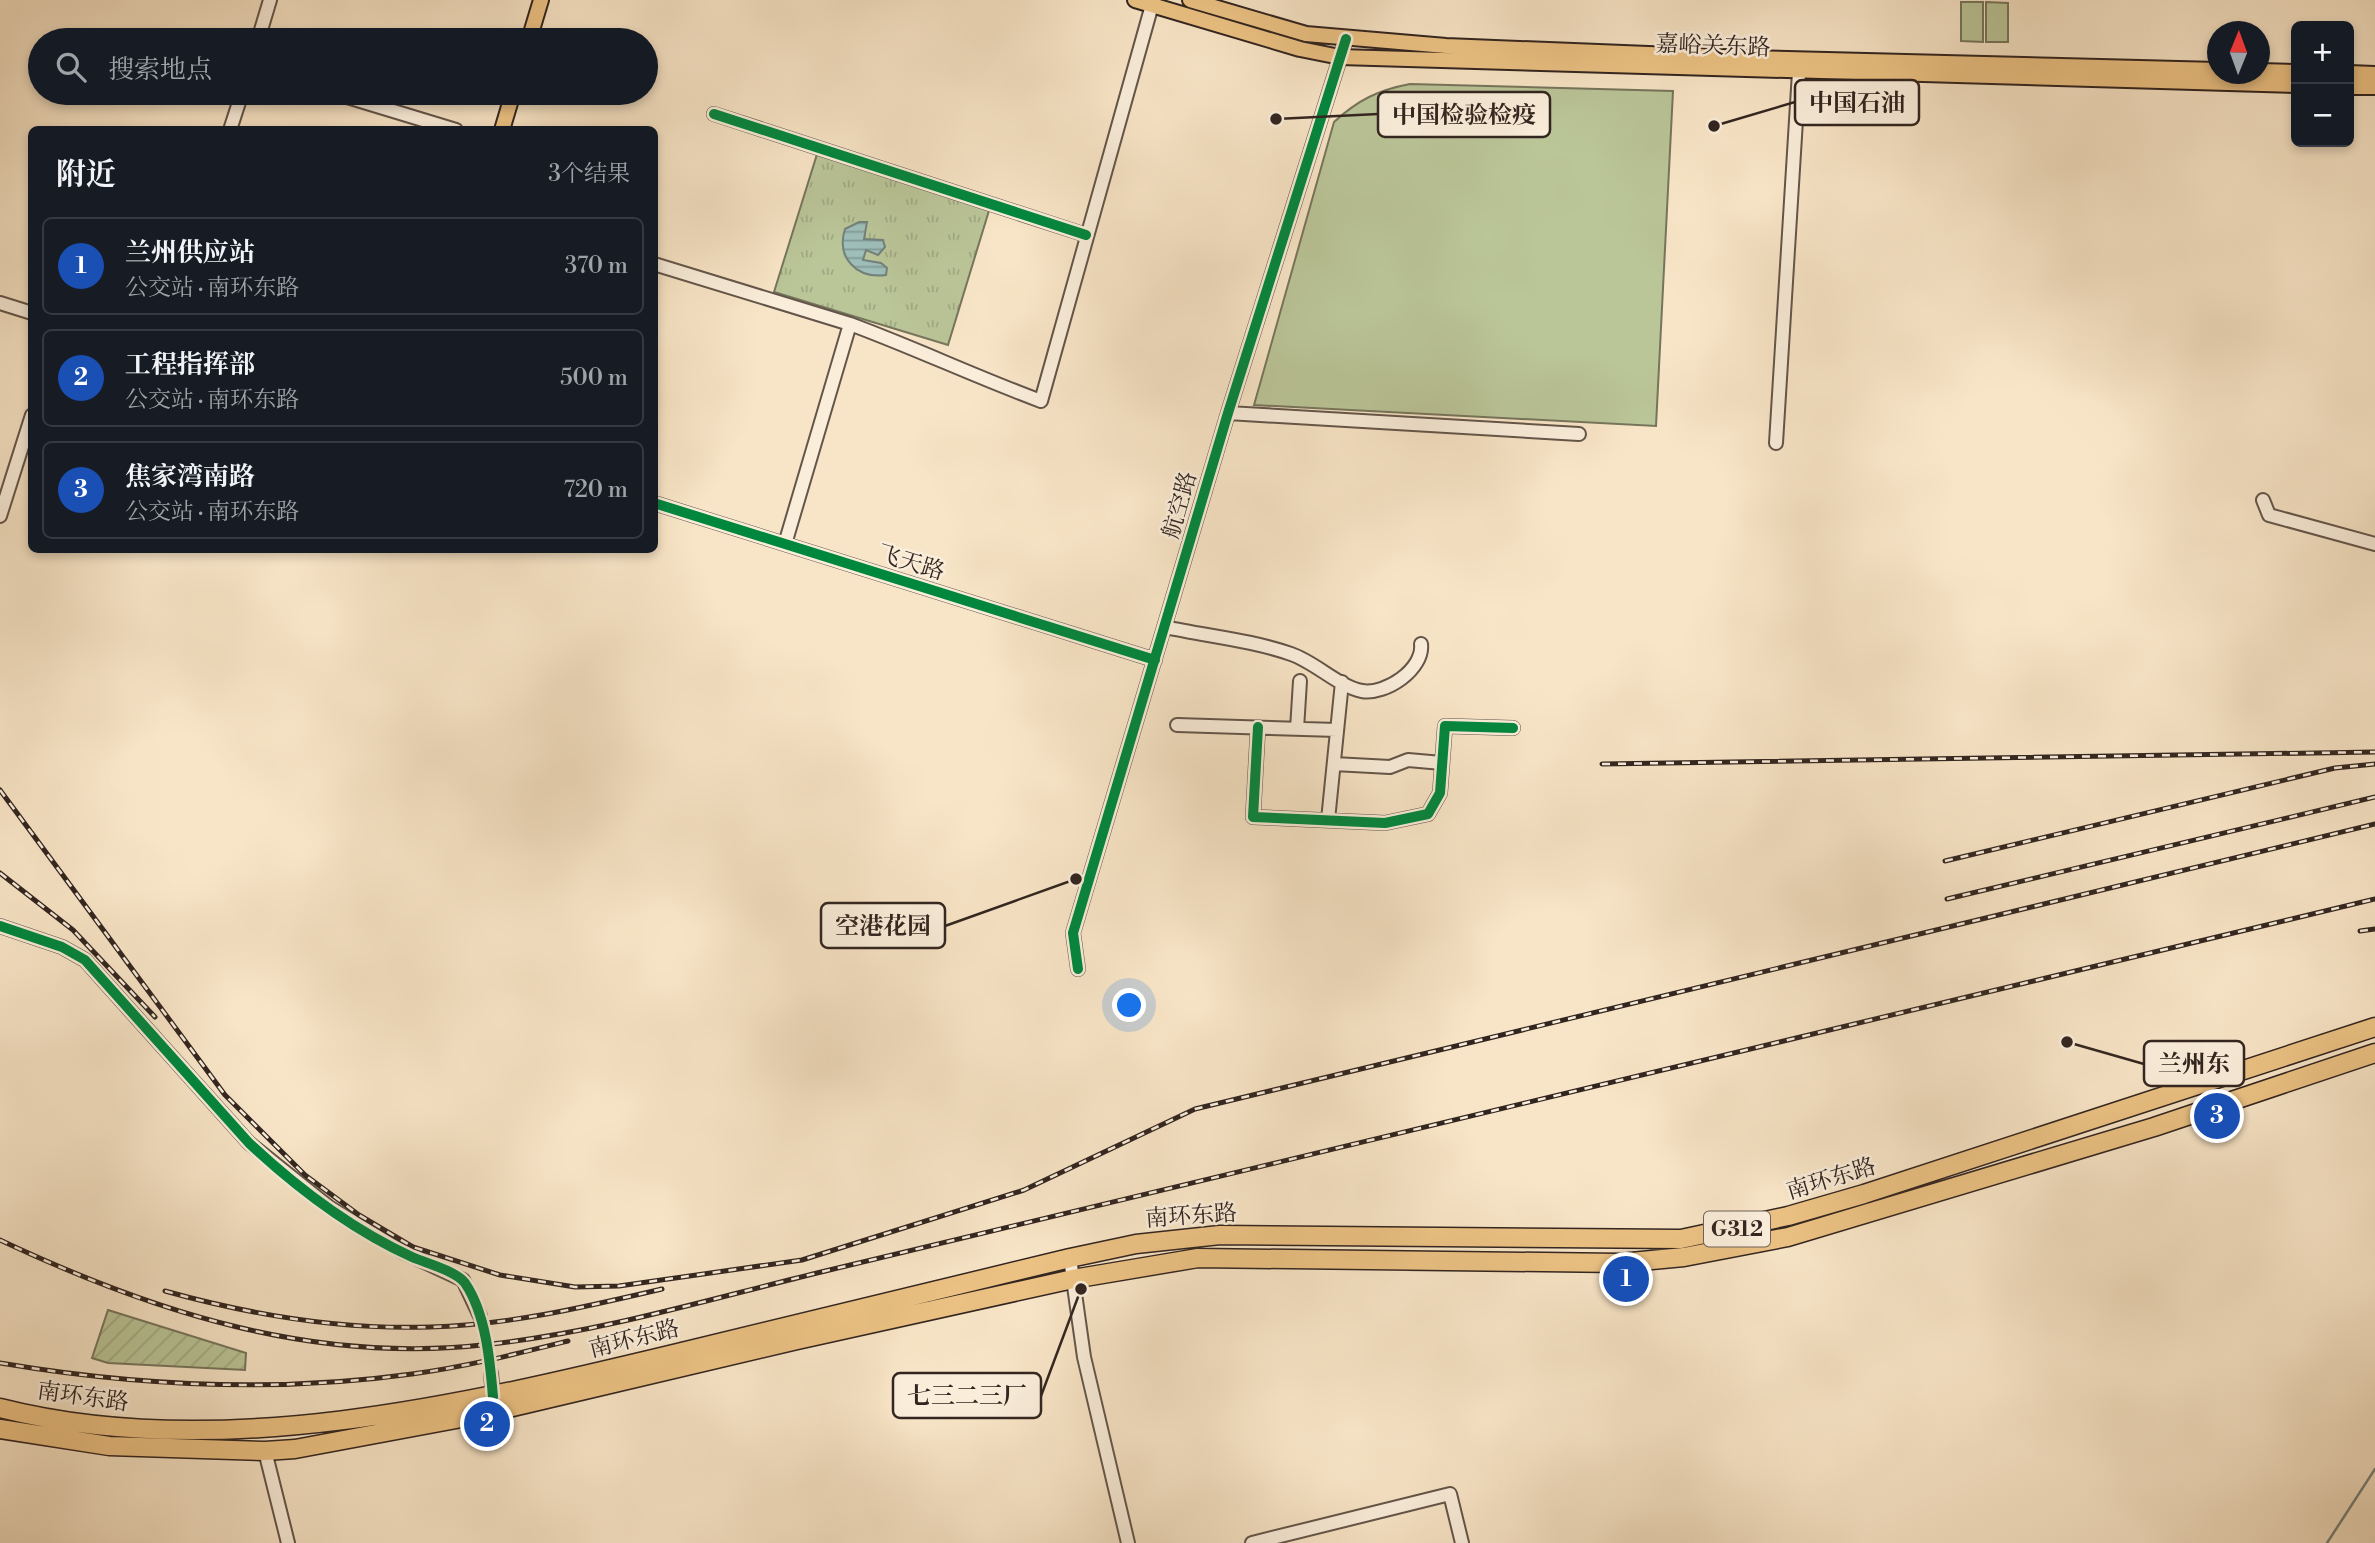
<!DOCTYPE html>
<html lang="zh">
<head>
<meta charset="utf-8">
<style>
  body { margin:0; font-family:"Libre Bodoni","Noto Serif SC",serif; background:#242831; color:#f1f3f6 }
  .controls { position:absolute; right:21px; top:21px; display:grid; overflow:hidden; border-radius:10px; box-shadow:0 4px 10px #0003 }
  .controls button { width:63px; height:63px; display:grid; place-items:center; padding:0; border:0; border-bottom:2px solid #363941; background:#171b24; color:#f1f3f6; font:35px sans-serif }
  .compass { position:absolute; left:2207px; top:21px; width:63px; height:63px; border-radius:50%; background:#171b24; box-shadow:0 4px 10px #0003; rotate:1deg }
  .you { position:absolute; left:1130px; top:1006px; width:24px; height:24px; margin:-18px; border:5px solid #fff; border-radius:50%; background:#1a73e8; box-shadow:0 0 0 10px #1a73e833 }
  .badge { display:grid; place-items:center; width:46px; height:46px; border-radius:50%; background:#c59692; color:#fff; font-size:23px; font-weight:700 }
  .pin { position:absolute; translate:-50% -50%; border:4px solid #fff; box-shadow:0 2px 7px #0006 }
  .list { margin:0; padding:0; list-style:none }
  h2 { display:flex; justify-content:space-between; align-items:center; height:91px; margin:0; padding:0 28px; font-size:30px }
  h2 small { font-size:23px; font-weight:400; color:#9ea1a6 }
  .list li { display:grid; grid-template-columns:46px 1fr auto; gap:21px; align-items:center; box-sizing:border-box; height:98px; margin:0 14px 14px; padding:0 14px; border:2px solid #363941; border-radius:10px }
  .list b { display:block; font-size:26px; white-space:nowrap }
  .list p { margin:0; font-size:23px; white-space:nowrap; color:#9ea1a6 }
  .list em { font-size:23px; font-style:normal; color:#9ea1a6 }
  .icon { flex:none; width:38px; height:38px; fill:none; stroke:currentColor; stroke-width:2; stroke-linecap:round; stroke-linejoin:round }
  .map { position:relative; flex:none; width:2375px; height:1543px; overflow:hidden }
  .search { position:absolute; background:#171b24; box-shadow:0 4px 10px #0003; left:28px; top:28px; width:630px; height:77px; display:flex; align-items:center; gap:18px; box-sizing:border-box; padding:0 24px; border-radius:38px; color:#9ea1a6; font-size:26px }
  .panel { position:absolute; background:#171b24; box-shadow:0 4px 10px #0003; left:28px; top:126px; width:630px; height:427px; border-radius:10px }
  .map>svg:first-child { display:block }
</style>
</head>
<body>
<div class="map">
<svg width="2375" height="1543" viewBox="0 0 2375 1543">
  <defs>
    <pattern id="park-tufts" width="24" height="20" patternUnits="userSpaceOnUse" patternTransform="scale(1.75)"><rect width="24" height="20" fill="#bac598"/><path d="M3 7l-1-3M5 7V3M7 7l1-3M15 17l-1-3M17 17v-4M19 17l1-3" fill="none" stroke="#a0a983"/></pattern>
    <pattern id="garden-furrows" width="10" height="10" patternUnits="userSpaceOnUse" patternTransform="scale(1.75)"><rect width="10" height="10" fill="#bac598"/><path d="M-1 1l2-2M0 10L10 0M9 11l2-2" fill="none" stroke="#a0a983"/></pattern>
    <pattern id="water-rules" width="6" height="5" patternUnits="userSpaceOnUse" patternTransform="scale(1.75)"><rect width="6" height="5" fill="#9ebeb9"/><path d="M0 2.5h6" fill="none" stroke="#819a96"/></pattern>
  </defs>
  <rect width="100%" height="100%" fill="#f8e5c7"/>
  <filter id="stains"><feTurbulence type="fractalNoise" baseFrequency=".00286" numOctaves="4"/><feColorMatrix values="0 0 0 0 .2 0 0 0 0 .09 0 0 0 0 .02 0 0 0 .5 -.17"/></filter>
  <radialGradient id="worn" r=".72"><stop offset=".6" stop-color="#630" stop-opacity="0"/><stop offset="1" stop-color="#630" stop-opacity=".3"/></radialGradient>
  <path fill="#bac598" stroke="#76755c" stroke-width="2" d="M 1961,2 L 1983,2 L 1983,42 L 1961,41 Z
    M 1986,2 L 2008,3 L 2008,42 L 1986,42 Z
    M 1410,84 L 1673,91 L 1656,426 L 1254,405 L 1334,122 C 1358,100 1378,90 1410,84 Z"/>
  <path fill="url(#park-tufts)" stroke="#76755c" stroke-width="2" d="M 818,151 L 991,204 L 948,345 L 774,292 Z"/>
  <path fill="url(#garden-furrows)" stroke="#76755c" stroke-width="2" d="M 108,1310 L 246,1353 L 245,1370 L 108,1363 L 92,1358 Z"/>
  <path fill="url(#water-rules)" stroke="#73817c" stroke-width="2" d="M 859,222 L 867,222 L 864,239 L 883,240 L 885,247 L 878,255 L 866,250 L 863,260 L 881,263 L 887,268 L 886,275 C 856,279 836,257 845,229 Z"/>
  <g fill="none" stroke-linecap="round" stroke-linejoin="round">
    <path stroke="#73817c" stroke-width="2.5" d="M 2327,1543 L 2375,1469"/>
    <path stroke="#d0bfa6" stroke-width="12" stroke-dasharray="12 6" stroke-linecap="butt" d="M 480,1316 L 491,1373"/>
    <g stroke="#64554a" stroke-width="16">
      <path id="minor" d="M 258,40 L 270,0
        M 334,93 L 456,130
        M 714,114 L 1086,235
        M 230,130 L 242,93
        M 654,264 L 850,324 L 785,544
        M 0,303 L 32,313
        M 850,324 C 915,348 976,377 1041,401 L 1152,5
        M 1228,413 L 1579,434
        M 1776,443 L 1799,72
        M 2263,500 L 2269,515 L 2375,544
        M 654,503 L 1155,660
        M 0,516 L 32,415
        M 1165,627 C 1206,636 1251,640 1291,654 C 1315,662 1339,687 1362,691 C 1386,695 1424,669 1421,644
        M 1177,725 L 1337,730
        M 1258,727 L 1253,817 L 1385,823 L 1428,814 L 1440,793 L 1445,726 L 1513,728
        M 1297,729 L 1300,681
        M 1334,764 L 1390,767 L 1408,760 L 1442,763
        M 1328,820 L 1342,682
        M 0,926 L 62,947 L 85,960 L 249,1143 L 329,1207 L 403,1252 L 463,1280 L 480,1316
        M 1078,969 L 1073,933 L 1228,413 L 1346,39
        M 1070,1258 L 1084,1357 L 1128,1543
        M 491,1373 L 493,1397
        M 265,1451 L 288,1543
        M 1252,1543 L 1450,1494 L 1462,1543"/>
    </g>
    <g stroke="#322520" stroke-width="18">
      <path id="major" d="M 1135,0 L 1300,49 L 1340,57 L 2296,85
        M 1190,0 L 1306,34 L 1446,46 L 1748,58 L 2218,70
        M 529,40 L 541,0
        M 2260,71 L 2296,72
        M 2349,73 L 2375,74
        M 2349,87 L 2375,87
        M 502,130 L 513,93"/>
    </g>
    <g stroke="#322520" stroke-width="21">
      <path id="highway" d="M 0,1408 C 221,1464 470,1403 686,1351 C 814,1320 942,1289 1070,1258 L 1136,1244 L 1220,1235 L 1681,1239 L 1788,1216 L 1864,1194 L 2375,1027
        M 0,1429 L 109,1446 L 265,1451 L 295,1449 L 483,1414 L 797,1340 L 1073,1279 L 1198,1258 L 1620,1263 L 1684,1257 L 1788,1237 L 2154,1127 L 2375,1053"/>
    </g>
    <use href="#minor" stroke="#faeedb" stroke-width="12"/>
    <use href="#major" stroke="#ecc284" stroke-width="14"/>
    <use href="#highway" stroke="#ecc284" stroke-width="18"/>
    <g stroke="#322520" stroke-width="5">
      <path id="rail" d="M 1602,764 L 2375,752
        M 0,790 L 225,1095 L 305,1175 L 359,1215 L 413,1247 L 500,1275 L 575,1287 L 619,1286 L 802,1260 L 1024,1190 L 1195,1109 L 2375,824
        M 1945,861 L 2335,768 L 2375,764
        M 0,873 L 73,930 L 155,1017
        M 1947,899 L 2375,797
        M 2360,931 L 2375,929
        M 0,1240 C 155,1313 317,1365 491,1344 C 601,1332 710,1299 817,1273 L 2375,899
        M 165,1291 C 251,1315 340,1330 430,1327 C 509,1325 585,1307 662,1289
        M 0,1363 C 137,1386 274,1393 412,1374 C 465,1367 516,1354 568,1341"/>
    </g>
    <use href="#rail" stroke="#faeedb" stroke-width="2.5" stroke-dasharray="8" stroke-linecap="butt"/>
    <g stroke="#faeedb" stroke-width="15">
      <path id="cycleway" d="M 714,114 L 1086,235
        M 654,503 L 1155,660
        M 1258,727 L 1253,817 L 1385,823 L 1428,814 L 1440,793 L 1445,726 L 1513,728
        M 0,926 L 62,947 L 85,960 L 249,1143 C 296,1187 353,1230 412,1257 C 426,1263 456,1271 465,1283 C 486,1314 490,1361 493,1397
        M 1078,969 L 1073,933 L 1228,413 L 1346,39"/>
    </g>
    <use href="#cycleway" stroke="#00873e" stroke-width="10"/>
  </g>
  <g text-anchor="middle" stroke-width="5" stroke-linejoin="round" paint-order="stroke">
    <rect fill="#faeedb" stroke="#6e6158" stroke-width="2" x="1704" y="1211.5" width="66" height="35" rx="5"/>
    <g font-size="21" font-weight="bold" fill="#322520">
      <text x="1737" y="1236">G312</text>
    </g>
    <g font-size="23" fill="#322520" stroke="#faeedb">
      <text transform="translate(1713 45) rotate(2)" y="8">嘉峪关东路</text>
      <text transform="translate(1179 505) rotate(-74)" y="8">航空路</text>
      <text transform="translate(911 562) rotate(17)" y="8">飞天路</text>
      <text transform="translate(1831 1178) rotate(-17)" y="8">南环东路</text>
      <text transform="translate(1191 1215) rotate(-4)" y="8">南环东路</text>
      <text transform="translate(634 1338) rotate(-14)" y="8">南环东路</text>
      <text transform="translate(83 1396) rotate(8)" y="8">南环东路</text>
    </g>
  </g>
  <path fill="none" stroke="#322520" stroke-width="2.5" d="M1714 126L1795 102M1276 119L1378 114M1076 879L945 926M2067 1042L2144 1064M1081 1289L1041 1396"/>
  <g fill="#322520" stroke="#faeedb" stroke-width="2.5">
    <circle cx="1714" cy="126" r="7"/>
    <circle cx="1276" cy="119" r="7"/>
    <circle cx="1076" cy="879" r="7"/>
    <circle cx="2067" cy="1042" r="7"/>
    <circle cx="1081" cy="1289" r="7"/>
  </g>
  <g fill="#faeedb" stroke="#322520" stroke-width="2.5">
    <rect x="1795" y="80" width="124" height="45" rx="7"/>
    <rect x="1378" y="92" width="172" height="45" rx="7"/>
    <rect x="821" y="903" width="124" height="45" rx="7"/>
    <rect x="2144" y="1041" width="100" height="45" rx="7"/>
    <rect x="893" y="1373" width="148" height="45" rx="7"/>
  </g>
  <g font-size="24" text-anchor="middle" font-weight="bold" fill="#322520">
    <text x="1857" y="111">中国石油</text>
    <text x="1464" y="123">中国检验检疫</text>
    <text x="883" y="934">空港花园</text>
    <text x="2194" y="1072">兰州东</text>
    <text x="967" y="1404">七三二三厂</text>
  </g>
  <rect width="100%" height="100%" filter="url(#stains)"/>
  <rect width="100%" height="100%" fill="url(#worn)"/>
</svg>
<div class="controls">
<button>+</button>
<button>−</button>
</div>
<svg class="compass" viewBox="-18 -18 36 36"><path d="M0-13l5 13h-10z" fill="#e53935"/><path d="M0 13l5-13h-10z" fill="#9ea1a6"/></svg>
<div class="you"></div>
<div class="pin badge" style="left:1626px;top:1279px;background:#1a4fb4">1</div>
<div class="pin badge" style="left:487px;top:1424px;background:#1a4fb4">2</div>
<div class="pin badge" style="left:2217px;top:1116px;background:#1a4fb4">3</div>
<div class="search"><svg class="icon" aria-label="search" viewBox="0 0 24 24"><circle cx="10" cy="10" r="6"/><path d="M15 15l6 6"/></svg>搜索地点</div>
<section class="panel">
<h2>附近<small>3个结果</small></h2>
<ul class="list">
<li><span class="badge" style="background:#1a4fb4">1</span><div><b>兰州供应站</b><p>公交站 · 南环东路</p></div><em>370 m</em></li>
<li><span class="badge" style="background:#1a4fb4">2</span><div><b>工程指挥部</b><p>公交站 · 南环东路</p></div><em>500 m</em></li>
<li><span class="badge" style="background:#1a4fb4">3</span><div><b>焦家湾南路</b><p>公交站 · 南环东路</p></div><em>720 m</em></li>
</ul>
</section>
</div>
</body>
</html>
